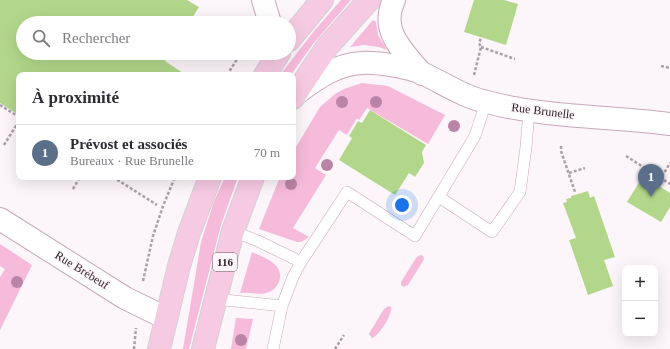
<!DOCTYPE html>
<html lang="fr">
<head>
<meta charset="utf-8">
<style>
  body { margin:0; font-family:Georgia,serif; background:#f7f7f7; color:#2b2b33 }
  .controls { position:absolute; right:12px; bottom:12px; display:grid; overflow:hidden; border-radius:8px; box-shadow:0 4px 16px #0002 }
  .controls button { width:36px; height:36px; display:grid; place-items:center; padding:0; border:0; border-bottom:1px solid #e1e1e2; background:#fff; color:#2b2b33; font:20px sans-serif }
  .you { position:absolute; left:402px; top:205px; width:14px; height:14px; margin:-10px; border:3px solid #fff; border-radius:50%; background:#1a73e8; box-shadow:0 0 0 6px #1a73e833 }
  .badge { display:grid; place-items:center; width:26px; height:26px; border-radius:50%; background:#53732a; color:#fff; font-size:13px; font-weight:700 }
  .pin { position:absolute; translate:-50% -33px; filter:drop-shadow(0 1px 2px #0008) }
  .pin::after { content:''; position:absolute; top:21px; width:14px; height:12px; background:inherit; clip-path:polygon(0 0,100% 0,50% 100%) }
  .list { margin:0; padding:0; list-style:none }
  h2 { display:flex; justify-content:space-between; align-items:center; height:52px; margin:0; padding:0 16px; font-size:17px }
  h2 small { font-size:13px; font-weight:400; color:#7c7c81 }
  .list li { display:grid; grid-template-columns:26px 1fr auto; gap:12px; align-items:center; box-sizing:border-box; height:56px; padding:0 16px; border-top:1px solid #e1e1e2 }
  .list b { display:block; font-size:15px; white-space:nowrap }
  .list p { margin:0; font-size:13px; white-space:nowrap; color:#7c7c81 }
  .list em { font-size:13px; font-style:normal; color:#7c7c81 }
  .icon { flex:none; width:22px; height:22px; fill:none; stroke:currentColor; stroke-width:2; stroke-linecap:round; stroke-linejoin:round }
  .map { position:relative; flex:none; width:670px; height:349px; overflow:hidden }
  .search { position:absolute; background:#fff; box-shadow:0 4px 16px #0002; left:16px; top:16px; width:280px; height:44px; display:flex; align-items:center; gap:10px; box-sizing:border-box; padding:0 14px; border-radius:22px; color:#7c7c81; font-size:15px }
  .panel { position:absolute; background:#fff; box-shadow:0 4px 16px #0002; left:16px; top:72px; width:280px; height:108px; border-radius:8px }
  .map>svg:first-child { display:block }
</style>
</head>
<body>
<div class="map">
<svg width="670" height="349" viewBox="0 0 670 349">
  <rect width="100%" height="100%" fill="#fcf5f9"/>
  <path fill="#f6bada" d="M 341,0 L 351,0 L 313,44 L 291,75 L 280,75 L 314,31 Z
    M 373,20 L 376,22 L 378,35 L 387,50 L 379,47 L 364,45 L 350,47 Z
    M 362,83 L 388,86 L 445,115 L 428,144 L 367,108 L 359,120 L 357,118 L 347,135 L 339,130 L 315,168 L 326,175 L 293,228 L 309,237 L 301,242 L 297,242 L 259,229 L 280,177 L 293,177 L 293,152 L 320,107 L 335,94 L 344,89 Z
    M 225,177 L 238,177 L 221,225 L 189,349 L 183,349 L 201,242 L 214,201 Z
    M 0,244 L 32,265 L 0,330 L 0,277 L 5,269 L 0,266 Z
    M 252,252 C 265,258 287,265 278,284 C 275,289 271,292 266,293 C 260,295 248,292 240,293 Z
    M 420,255 L 423,256 L 424,259 L 423,261 L 408,285 L 404,287 L 401,285 L 401,282 L 416,258 Z
    M 389,306 L 391,307 C 393,314 378,337 372,338 L 369,334 L 370,332 L 384,309 Z
    M 236,318 L 253,319 L 246,349 L 231,349 Z"/>
  <path fill="#b2d78a" d="M 0,0 L 187,0 L 199,7 L 189,23 L 23,23 L 23,53 L 170,53 L 165,61 L 186,75 L 19,75 L 19,115 L 0,103 Z
    M 474,0 L 504,0 L 518,4 L 506,45 L 464,32 Z
    M 370,110 L 426,145 L 422,152 L 424,163 L 415,177 L 409,173 L 395,195 L 339,160 L 352,138 L 349,136 L 358,121 L 362,123 Z
    M 643,176 L 670,193 L 670,207 L 661,222 L 627,202 Z
    M 588,191 L 590,198 L 594,196 L 615,257 L 604,260 L 613,286 L 588,295 L 569,240 L 576,238 L 563,203 L 567,202 L 566,199 L 571,198 L 571,196 Z"/>
  <g fill="none" stroke-linecap="round" stroke-linejoin="round">
    <g stroke="#c8a7b8" stroke-width="12">
      <path id="lane" d="M 439,197 L 492,232 L 520,192 L 526,147 L 529,111
        M 233,231 L 258,241 L 301,262
        M 215,299 L 282,306
        M 273,349 L 282,306 L 293,277 L 301,262 L 347,192 L 415,236 L 475,136 L 486,102"/>
    </g>
    <g stroke="#c8a7b8" stroke-width="24">
      <path id="street" d="M 0,219 L 125,298 L 166,318"/>
    </g>
    <g stroke="#c8a7b8" stroke-width="24">
      <path id="secondary" d="M 263,0 L 270,23
        M 394,0 C 379,31 404,52 422,74
        M 297,93 C 316,79 336,64 362,63 C 377,62 409,67 424,74 C 445,84 464,97 487,102 C 547,118 609,116 670,124"/>
    </g>
    <g stroke="#d4d1d3" stroke-width="24">
      <path id="primary" d="M 289,40 L 322,0
        M 265,75 L 279,53
        M 293,98 L 327,47 L 369,0
        M 159,349 L 179,266 L 189,233 L 210,177
        M 203,349 L 233,231 L 253,177"/>
    </g>
    <path stroke="#aaa0a6" stroke-width="2.5" stroke-dasharray="3 2" stroke-linecap="butt" d="M 481,47 L 515,59
      M 661,66 L 670,68
      M 227,75 L 241,53
      M 474,75 L 481,47 L 479,43 L 481,38
      M 0,105 L 19,117
      M 4,145 L 19,121
      M 561,146 L 561,151 L 575,192
      M 626,156 L 670,184
      M 569,173 L 585,168
      M 113,177 L 157,205
      M 657,185 L 670,163
      M 73,189 L 80,177
      M 143,281 L 153,236 L 163,206 L 175,177
      M 134,349 L 136,328
      M 335,349 L 344,335"/>
    <use href="#lane" stroke="#fff" stroke-width="11"/>
    <use href="#street" stroke="#fff" stroke-width="22"/>
    <use href="#secondary" stroke="#fff" stroke-width="22"/>
    <use href="#primary" stroke="#f7cae3" stroke-width="22"/>
  </g>
  <g fill="#b984a5">
    <circle cx="342" cy="102" r="6"/>
    <circle cx="376" cy="102" r="6"/>
    <circle cx="454" cy="126" r="6"/>
    <circle cx="327" cy="165" r="6"/>
    <circle cx="291" cy="184" r="6"/>
    <circle cx="17" cy="282" r="6"/>
    <circle cx="241" cy="340" r="6"/>
  </g>
  <g text-anchor="middle" stroke-width="3" stroke-linejoin="round" paint-order="stroke">
    <rect fill="#fcf5f9" stroke="#685c62" stroke-width="1" x="213" y="253" width="24" height="18" rx="3"/>
    <g font-size="11" font-weight="bold" fill="#281b22">
      <text x="225" y="266">116</text>
    </g>
    <g font-size="12" fill="#281b22" stroke="#fcf5f9">
      <text transform="translate(543 111) rotate(7)" y="4">Rue Brunelle</text>
      <text transform="translate(82 270) rotate(32)" y="4">Rue Brébeuf</text>
    </g>
  </g>
</svg>
<div class="controls">
<button>+</button>
<button>−</button>
</div>
<div class="you"></div>
<div class="pin badge" style="left:651px;top:197px;background:#5c6f8a">1</div>
<div class="search"><svg class="icon" aria-label="search" viewBox="0 0 24 24"><circle cx="10" cy="10" r="6"/><path d="M15 15l6 6"/></svg>Rechercher</div>
<section class="panel">
<h2>À proximité<small></small></h2>
<ul class="list">
<li><span class="badge" style="background:#5c6f8a">1</span><div><b>Prévost et associés</b><p>Bureaux · Rue Brunelle</p></div><em>70 m</em></li>
</ul>
</section>
</div>
</body>
</html>
